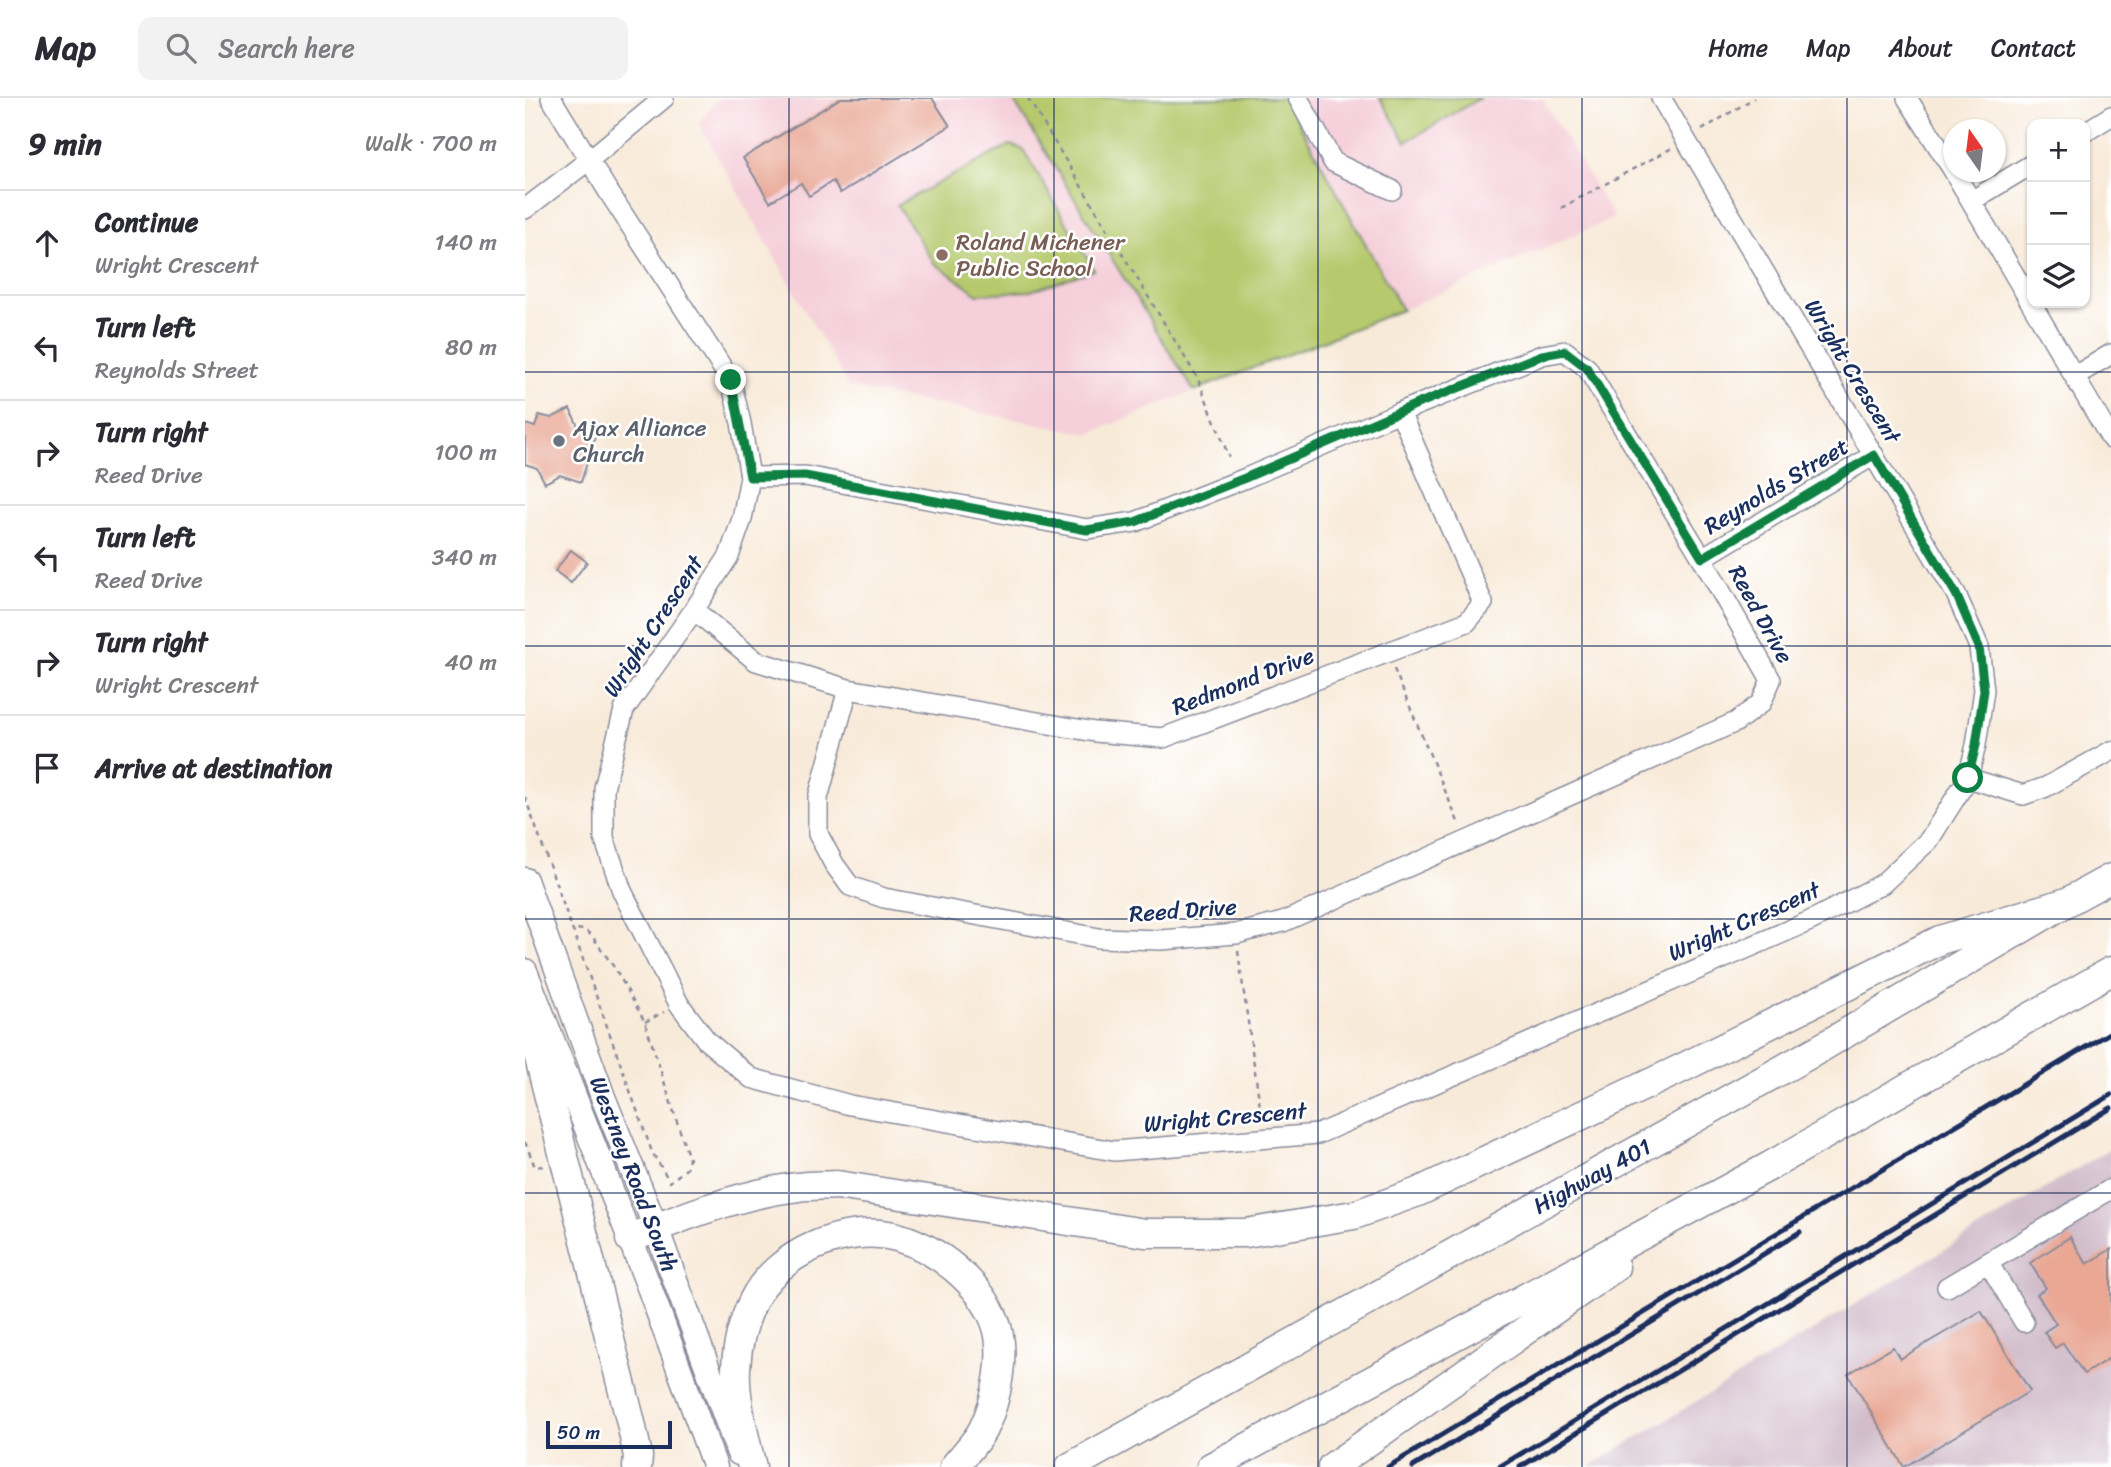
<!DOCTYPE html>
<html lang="en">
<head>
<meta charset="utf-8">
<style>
  body { margin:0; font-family:Sriracha,sans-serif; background:#f2f2f3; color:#2b2b33 }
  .controls { position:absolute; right:21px; top:21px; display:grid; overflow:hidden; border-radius:14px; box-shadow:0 2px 5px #0004 }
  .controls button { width:63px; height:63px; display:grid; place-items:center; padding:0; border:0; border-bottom:2px solid #e1e1e2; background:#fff; color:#2b2b33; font:35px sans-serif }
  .compass { position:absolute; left:1418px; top:21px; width:63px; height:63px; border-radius:50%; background:#fff; box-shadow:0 2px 5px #0004; rotate:346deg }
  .scale { position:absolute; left:21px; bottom:18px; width:126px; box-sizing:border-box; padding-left:7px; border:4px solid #1b2f5e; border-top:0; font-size:19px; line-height:24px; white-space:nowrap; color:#1b2f5e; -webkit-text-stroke:5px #fff; paint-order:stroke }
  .stop { position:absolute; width:21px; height:21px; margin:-16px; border:5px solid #0b8043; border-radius:50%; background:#fff }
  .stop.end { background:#0b8043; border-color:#fff; box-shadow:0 2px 7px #0008 }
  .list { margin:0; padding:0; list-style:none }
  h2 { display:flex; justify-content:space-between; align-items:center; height:91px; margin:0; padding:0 28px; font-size:30px }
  h2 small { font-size:23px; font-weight:400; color:#7c7c81 }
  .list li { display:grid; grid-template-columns:46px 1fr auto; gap:21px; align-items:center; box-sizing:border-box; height:105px; padding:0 28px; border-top:2px solid #e1e1e2 }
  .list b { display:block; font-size:26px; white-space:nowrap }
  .list p { margin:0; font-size:23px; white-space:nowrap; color:#7c7c81 }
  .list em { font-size:23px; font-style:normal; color:#7c7c81 }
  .icon { flex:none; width:38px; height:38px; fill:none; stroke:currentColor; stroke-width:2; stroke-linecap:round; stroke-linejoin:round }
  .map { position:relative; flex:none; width:1586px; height:1369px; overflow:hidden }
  header { display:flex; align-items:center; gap:42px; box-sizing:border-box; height:98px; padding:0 35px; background:#fff; border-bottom:2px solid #e1e1e2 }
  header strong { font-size:33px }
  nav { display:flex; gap:38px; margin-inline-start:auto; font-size:24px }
  .search { width:490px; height:63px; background:#f2f2f3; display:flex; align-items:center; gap:18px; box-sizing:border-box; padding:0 24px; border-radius:14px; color:#7c7c81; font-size:26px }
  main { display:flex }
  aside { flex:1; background:#fff }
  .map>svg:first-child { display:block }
</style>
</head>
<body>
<header>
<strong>Map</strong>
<div class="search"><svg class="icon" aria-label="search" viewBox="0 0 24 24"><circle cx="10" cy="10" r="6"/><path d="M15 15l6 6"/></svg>Search here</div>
<nav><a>Home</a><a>Map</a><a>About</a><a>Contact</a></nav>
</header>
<main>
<aside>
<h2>9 min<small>Walk · 700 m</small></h2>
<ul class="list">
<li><svg class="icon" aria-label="ahead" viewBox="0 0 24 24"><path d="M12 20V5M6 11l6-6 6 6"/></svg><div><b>Continue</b><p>Wright Crescent</p></div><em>140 m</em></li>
<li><svg class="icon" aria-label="left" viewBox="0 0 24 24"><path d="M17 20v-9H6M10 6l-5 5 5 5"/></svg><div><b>Turn left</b><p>Reynolds Street</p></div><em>80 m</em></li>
<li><svg class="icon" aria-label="right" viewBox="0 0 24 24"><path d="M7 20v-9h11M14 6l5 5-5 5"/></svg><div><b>Turn right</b><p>Reed Drive</p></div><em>100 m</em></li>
<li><svg class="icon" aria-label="left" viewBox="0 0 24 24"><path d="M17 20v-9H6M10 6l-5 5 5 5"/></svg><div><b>Turn left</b><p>Reed Drive</p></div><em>340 m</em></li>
<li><svg class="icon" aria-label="right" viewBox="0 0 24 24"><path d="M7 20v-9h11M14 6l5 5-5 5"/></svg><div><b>Turn right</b><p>Wright Crescent</p></div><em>40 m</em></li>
<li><svg class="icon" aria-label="arrive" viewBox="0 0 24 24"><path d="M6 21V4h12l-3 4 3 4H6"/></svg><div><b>Arrive at destination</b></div></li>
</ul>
</aside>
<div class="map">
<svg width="1586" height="1369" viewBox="0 0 1586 1369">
  <rect width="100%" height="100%" fill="#fff"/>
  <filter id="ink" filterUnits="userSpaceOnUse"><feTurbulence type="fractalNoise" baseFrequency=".0143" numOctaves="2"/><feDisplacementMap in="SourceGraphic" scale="14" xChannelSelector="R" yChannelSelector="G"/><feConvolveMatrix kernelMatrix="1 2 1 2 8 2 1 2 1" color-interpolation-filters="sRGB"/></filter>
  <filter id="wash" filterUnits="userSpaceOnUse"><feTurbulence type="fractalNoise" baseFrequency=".00686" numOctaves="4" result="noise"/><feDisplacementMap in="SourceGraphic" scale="28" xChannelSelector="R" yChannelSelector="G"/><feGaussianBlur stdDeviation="1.57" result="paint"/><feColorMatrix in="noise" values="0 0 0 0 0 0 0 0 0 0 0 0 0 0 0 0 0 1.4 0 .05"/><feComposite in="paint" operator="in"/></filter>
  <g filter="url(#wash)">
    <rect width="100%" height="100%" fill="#f8ead9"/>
    <path fill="#f5cfd9" d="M 195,0 L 487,0 L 669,293 L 564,336 L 324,289 L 174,26 L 190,4 Z
      M 760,0 L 1017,0 L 1089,120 L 877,212 Z"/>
    <path fill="#d1bdcb" d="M 1586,1050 L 1586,1369 L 1064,1369 Z"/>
    <path fill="#b6c96d" stroke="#687c66" stroke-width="2" d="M 487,0 L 760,0 L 877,212 L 669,293 Z
      M 855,0 L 955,0 L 881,44 Z
      M 485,47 L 498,51 L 569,172 L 505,193 L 453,196 L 409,165 L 372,107 Z"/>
    <g id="blocks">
      <path fill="#e9a794" d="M 316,0 L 407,0 L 425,28 L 315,95 L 308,83 L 284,98 L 276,85 L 245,104 L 218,60 Z
        M 45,311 L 53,328 L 72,333 L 56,384 L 35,377 L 20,385 L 12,370 L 0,366 L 0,326 L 10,329 L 14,317 L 26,320 Z
        M 46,452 L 62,464 L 46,485 L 30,473 Z
        M 1545,1139 L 1562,1166 L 1586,1151 L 1586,1259 L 1559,1276 L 1538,1245 L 1530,1250 L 1519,1234 L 1531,1226 L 1512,1196 L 1521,1190 L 1505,1165 Z
        M 1456,1213 L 1505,1293 L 1379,1369 L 1323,1276 L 1368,1249 L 1375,1261 Z"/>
    </g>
  </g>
  <g filter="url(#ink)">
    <use href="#blocks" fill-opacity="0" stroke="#8a8c9c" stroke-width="2"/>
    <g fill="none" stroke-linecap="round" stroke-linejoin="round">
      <g stroke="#8a8c9c" stroke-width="22">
        <path id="minor" d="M 26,0 L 83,93 L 206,283 L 216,325 L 225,379 L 217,421 L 204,458 L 169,512 L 99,612 L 79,690 L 79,740 L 97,793 L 154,906 L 182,943 L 226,980 L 325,1007 L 589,1053 L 793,1036 L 1285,823 L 1357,786 L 1404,742 L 1443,680 L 1451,647 L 1459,592 L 1454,549 L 1431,496 L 1136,0
          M 773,0 L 808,64 L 867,92
          M 1382,0 L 1428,72
          M 1560,34 L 1586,18
          M 1429,74 L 1586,341
          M 1448,102 L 1507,66
          M 0,111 L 64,62 L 139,0
          M 1550,278 L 1586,256
          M 225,379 L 280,378 L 562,431 L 610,424 L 721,380 L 875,314 L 1017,257 L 1040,253 L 1062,270 L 1177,460 L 1246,582 L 1236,605 L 1211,624 L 758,824 L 711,836 L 636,842 L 574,840 L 359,800 L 325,788 L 309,766 L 293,736 L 293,700 L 323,591
          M 1177,460 L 1349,357
          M 169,512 L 231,563 L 323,591 L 570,634 L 638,640 L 942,524 L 958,505 L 875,314
          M 1443,680 L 1498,697 L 1521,689 L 1586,653
          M 1464,1166 L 1499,1224
          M 1422,1189 L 1586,1091"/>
      </g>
      <g stroke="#8a8c9c" stroke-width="27">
        <path id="major" d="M 0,782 L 78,999 L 131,1130 L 214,1355
          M 0,873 L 126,1194 L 190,1369"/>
      </g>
      <g stroke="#8a8c9c" stroke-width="31">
        <path id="highway" d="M 0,904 L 106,1325 L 113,1358 L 112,1369
          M 105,1141 C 155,1119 219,1095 273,1089 C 286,1087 299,1088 312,1087 L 620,1135 L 721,1135 L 829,1117 L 893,1094 L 1151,973 L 1415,842 L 1542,804
          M 227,1369 C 220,1341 209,1298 211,1270 C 212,1247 218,1224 228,1203 C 251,1155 321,1125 372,1139 C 412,1150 455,1185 470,1223 C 482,1253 472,1303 458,1331 C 451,1345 438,1357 429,1369
          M 545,1369 L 1294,951 L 1542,804 L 1586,780
          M 686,1369 L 1245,1068 L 1586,873
          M 807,1369 L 1090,1169"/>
      </g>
      <path stroke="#8a8c9c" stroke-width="2.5" stroke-dasharray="5 5" stroke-linecap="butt" d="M 503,0 L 673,281 L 704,359
        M 1177,32 L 1229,0
        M 1036,110 L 1147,50
        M 869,571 L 934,726
        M 0,699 L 127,1054 L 145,1084 L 161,1071 L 164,1061 L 120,924 L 91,872 L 67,838 L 60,832 L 49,831
        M 713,853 L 737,1023
        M 120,924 L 139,914
        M 0,1044 L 10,1069 L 18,1068"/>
      <use href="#minor" stroke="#fff" stroke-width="19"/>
      <use href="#major" stroke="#fff" stroke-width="24"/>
      <use href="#highway" stroke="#fff" stroke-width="28"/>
      <path stroke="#1b2f5e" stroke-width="5" d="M 863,1369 L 1586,934
        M 888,1369 L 1275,1134
        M 974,1369 L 1586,997
        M 995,1369 L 1586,1010"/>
    </g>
  </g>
  <g fill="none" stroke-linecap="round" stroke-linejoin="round" filter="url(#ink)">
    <path stroke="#0b8043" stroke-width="9" d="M 206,282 L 225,379 L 280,378 L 562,432 L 610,424 L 720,380 L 892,306 L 1017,257 L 1040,253 L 1062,270 L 1177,460 L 1349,357 L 1431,496 L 1454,549 L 1459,592 L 1451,647 L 1443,680"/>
  </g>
  <path fill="none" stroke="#1b2f5e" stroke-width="2" stroke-opacity="0.55" d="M 264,0 L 264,1369M 529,0 L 529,1369M 793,0 L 793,1369M 1057,0 L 1057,1369M 1322,0 L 1322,1369M 0,274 L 1586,274M 0,548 L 1586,548M 0,821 L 1586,821M 0,1095 L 1586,1095"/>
  <circle fill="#8d6e63" stroke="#fff" stroke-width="2.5" cx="417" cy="157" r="7"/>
  <circle fill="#6b7280" stroke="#fff" stroke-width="2.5" cx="34" cy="343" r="7"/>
  <g text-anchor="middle" stroke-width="5" stroke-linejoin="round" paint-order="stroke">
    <g font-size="23" fill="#785e54" stroke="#fff" text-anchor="start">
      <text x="431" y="152">Roland Michener<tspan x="431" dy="26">Public School</tspan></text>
    </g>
    <g font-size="23" fill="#1b2f5e" stroke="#fff">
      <text transform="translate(1328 273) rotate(59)" y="8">Wright Crescent</text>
      <text transform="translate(1251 388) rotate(-31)" y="8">Reynolds Street</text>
      <text transform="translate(1236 516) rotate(61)" y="8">Reed Drive</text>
      <text transform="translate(128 528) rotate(-57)" y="8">Wright Crescent</text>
      <text transform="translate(718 583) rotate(-21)" y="8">Redmond Drive</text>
      <text transform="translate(658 812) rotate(-4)" y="8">Reed Drive</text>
      <text transform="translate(1219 823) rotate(-24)" y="8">Wright Crescent</text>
      <text transform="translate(700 1019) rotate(-5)" y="8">Wright Crescent</text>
      <text transform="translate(109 1076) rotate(69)" y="8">Westney Road South</text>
      <text transform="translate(1067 1078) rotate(-29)" y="8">Highway 401</text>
    </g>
    <g font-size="23" fill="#5b616d" stroke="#fff" text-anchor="start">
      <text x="48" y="338">Ajax Alliance<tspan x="48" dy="26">Church</tspan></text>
    </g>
  </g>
</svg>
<div class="controls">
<button>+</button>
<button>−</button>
<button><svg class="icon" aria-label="layers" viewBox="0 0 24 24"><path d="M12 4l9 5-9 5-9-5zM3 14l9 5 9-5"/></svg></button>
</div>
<svg class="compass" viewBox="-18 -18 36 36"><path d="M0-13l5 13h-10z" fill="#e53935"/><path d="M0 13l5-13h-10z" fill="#7c7c81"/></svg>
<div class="scale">50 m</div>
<div class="stop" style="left:1443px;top:680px"></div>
<div class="stop end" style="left:206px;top:282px"></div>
</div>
</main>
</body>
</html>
